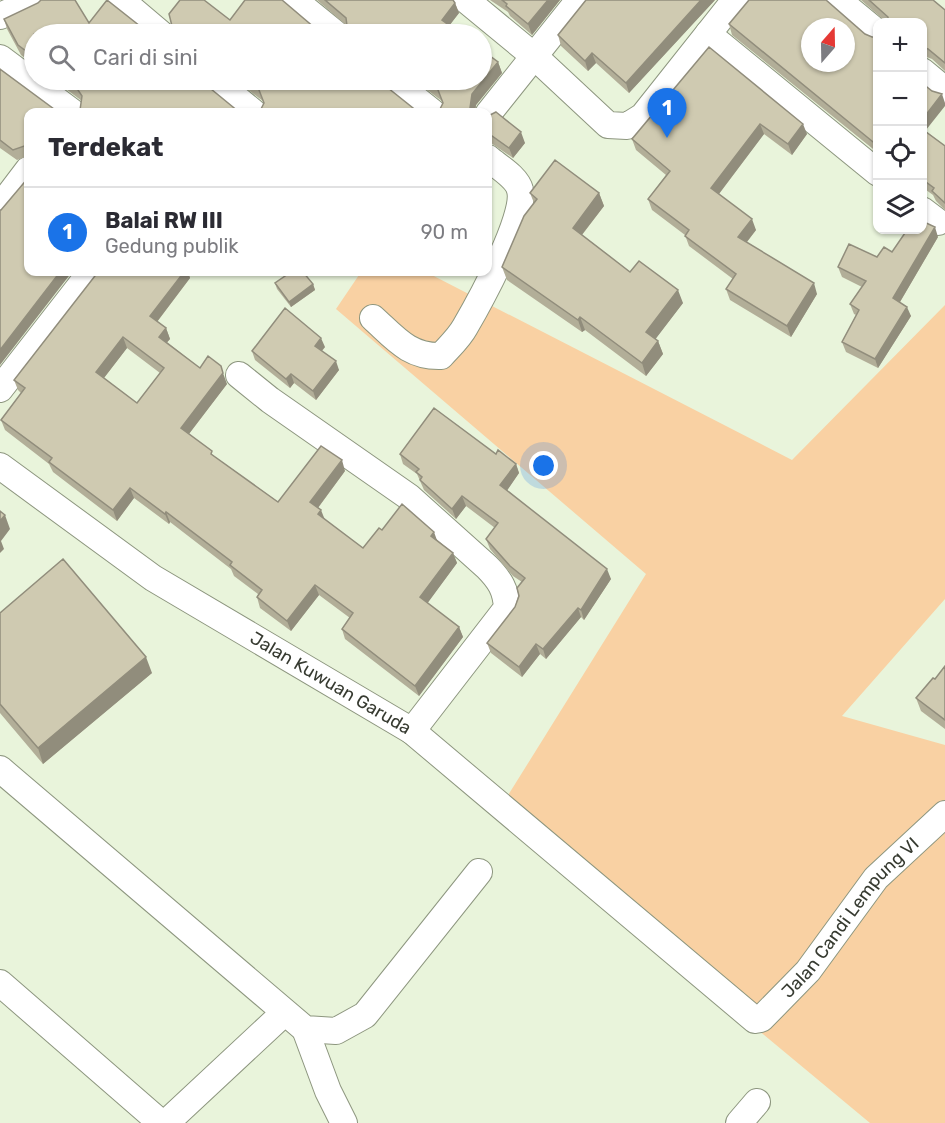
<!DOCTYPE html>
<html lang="id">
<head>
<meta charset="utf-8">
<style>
  body { margin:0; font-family:Rubik,sans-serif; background:#f7f7f7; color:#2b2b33 }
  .controls { position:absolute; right:18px; top:18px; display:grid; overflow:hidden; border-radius:12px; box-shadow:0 2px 4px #0004 }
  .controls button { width:54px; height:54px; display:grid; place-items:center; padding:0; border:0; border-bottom:2px solid #e1e1e2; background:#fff; color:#2b2b33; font:30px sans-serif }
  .compass { position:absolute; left:801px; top:18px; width:54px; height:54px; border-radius:50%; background:#fff; box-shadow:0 2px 4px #0004; rotate:20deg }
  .you { position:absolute; left:544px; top:466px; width:21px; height:21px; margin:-15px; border:4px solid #fff; border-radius:50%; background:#1a73e8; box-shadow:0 0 0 9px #1a73e833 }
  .badge { display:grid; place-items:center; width:39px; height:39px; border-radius:50%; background:#1a73e8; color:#fff; font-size:20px; font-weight:700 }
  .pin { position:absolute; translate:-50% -50px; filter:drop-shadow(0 2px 3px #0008) }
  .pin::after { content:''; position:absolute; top:32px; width:21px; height:18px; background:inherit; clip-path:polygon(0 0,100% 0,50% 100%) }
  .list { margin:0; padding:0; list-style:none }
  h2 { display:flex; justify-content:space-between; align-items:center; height:78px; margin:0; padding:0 24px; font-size:26px }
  h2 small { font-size:20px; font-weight:400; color:#7c7c81 }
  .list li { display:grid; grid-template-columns:39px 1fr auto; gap:18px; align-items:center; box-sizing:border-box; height:90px; padding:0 24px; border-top:2px solid #e1e1e2 }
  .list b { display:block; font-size:22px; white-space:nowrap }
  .list p { margin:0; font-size:20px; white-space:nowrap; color:#7c7c81 }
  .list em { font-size:20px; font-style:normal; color:#7c7c81 }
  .icon { flex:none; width:33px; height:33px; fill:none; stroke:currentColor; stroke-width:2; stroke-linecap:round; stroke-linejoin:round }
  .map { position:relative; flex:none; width:945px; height:1123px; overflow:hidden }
  .search { position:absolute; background:#fff; box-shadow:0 2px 4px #0004; left:24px; top:24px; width:468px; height:66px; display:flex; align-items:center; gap:15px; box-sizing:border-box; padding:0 21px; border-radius:33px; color:#7c7c81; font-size:22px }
  .panel { position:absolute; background:#fff; box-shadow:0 2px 4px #0004; left:24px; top:108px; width:468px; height:168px; border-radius:12px }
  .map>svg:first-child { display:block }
</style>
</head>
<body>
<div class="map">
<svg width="945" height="1123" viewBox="0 0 945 1123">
  <rect width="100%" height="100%" fill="#e9f4db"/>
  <path fill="#f9d1a3" d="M 361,272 L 426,272 L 792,460 L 945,305 L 945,599 L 842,716 L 945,745 L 945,1123 L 870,1123 L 497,813 L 646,574 L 336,309 Z"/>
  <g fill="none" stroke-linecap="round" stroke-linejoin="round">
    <g stroke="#8d967f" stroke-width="28">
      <g id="street">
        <path d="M 121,0 L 161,34"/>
        <path d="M 294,0 L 336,34"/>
        <path d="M 466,0 L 534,56 L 608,125 L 627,126 L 643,116 L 735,0"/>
        <path d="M 838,0 L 878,33"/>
        <path d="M 0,16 L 36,0"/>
        <path d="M 708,34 L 878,173"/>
        <path d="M 0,58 L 72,112"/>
        <path d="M 922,71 L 945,90"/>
        <path d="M 214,80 L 253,112"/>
        <path d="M 392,80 L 432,112"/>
        <path d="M 488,114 L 579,0"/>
        <path d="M 0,207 L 28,170"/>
        <path d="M 922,210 L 938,222"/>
        <path d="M 373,318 C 395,338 409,357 441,356 C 449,347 459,338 465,327 C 479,303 527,216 520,190 C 517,177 497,166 488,158"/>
        <path d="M 0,389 L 91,272"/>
        <path id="s1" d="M 0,466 L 153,578 L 412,731 L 507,608 C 506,590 500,580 487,567 L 409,497 L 270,400 L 239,375"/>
        <path id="s2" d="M 412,731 L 755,1020 L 761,1019 L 808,971 L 876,878 L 945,814"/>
        <path d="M 0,769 L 305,1029 L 336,1031 L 365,1015 L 479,872"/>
        <path d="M 0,983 L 161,1123"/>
        <path d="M 305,1029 L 328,1091 L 344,1123"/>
        <path d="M 166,1123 L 284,1013"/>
        <path d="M 739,1123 L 757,1102"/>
      </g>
    </g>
    <use href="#street" stroke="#fff" stroke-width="26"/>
  </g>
  <path fill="#b2ae98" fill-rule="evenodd" d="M 317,0 L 453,0 L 455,3 L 459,13 L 449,26 L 347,26 Z
    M 490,0 L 560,0 L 532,35 L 510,16 L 508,12 Z
    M 715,0 L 629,93 L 596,63 L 588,71 L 561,46 L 558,35 Z
    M 861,0 L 933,0 L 945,10 L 945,71 L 932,59 L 924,56 L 922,57 L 922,22 L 886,22 Z
    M 4,19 L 89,23 L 34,34 L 34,65 L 21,55 L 7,29 Z
    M 729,24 L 865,34 L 872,37 L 878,37 L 878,153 L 732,35 Z
    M 709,47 L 807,134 L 792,155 L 764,134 L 719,194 L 756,230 L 747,242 L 817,294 L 791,337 L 730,300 L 726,289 L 733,279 L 689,246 L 685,235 L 652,210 L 648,199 L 666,175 L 636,150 L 632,139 Z
    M 498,62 L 502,73 L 476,105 L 475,112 L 436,112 L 439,111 L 443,103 L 442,101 L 414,80 L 482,80 Z
    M 0,69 L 28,112 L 28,156 L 17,160 L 0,148 Z
    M 54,80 L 201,80 L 80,110 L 82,101 Z
    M 235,80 L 378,80 L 260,111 L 264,103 L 263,101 Z
    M 922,83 L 926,131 L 945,146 L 945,210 L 936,201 L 933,195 L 922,187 Z
    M 488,116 L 525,143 L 513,158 L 491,143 L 488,145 Z
    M 530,193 L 599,193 L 604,206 L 582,235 L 630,272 L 683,303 L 655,339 L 658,341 L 663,354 L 646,376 L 585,330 L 582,332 L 507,280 L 502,267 L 534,203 Z
    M 938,237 L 900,302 L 911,316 L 878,368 L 846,352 L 842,342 L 856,315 L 854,314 L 850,304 L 862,287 L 842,277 L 838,267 L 877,257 Z
    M 98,272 L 188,272 L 190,278 L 157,322 L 166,328 L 170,339 L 167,342 L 200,368 L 227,384 L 189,434 L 214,456 L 278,502 L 345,471 L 318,508 L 324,519 L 363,548 L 382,530 L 437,540 L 453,553 L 457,563 L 427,603 L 459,627 L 463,637 L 419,696 L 345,639 L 342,629 L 350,618 L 319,595 L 291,631 L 260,608 L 257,597 L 258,594 L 234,576 L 231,569 L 170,522 L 169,524 L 134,498 L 117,521 L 53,472 L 49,464 L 5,430 L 1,420 L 21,393 L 18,390 L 14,380 ZM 127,348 L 160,373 L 137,403 L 104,378 Z
    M 275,283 L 313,284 L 315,290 L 291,307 L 277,289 Z
    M 325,347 L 322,351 L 339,370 L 316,400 L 294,383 L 290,388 L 255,360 L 252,351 Z
    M 400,454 L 496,454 L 516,464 L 519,473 L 507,490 L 611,579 L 584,620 L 581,617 L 546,659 L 540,654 L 522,677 L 491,653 L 487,643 L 515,607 L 522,582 L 513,576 L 490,549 L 486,539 L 495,528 L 466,506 L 456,519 L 424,490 L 417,474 L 403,464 Z
    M 0,613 L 152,673 L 43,764 L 0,713 Z
    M 945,666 L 945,729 L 921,711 L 916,698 L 935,679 Z"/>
  <path fill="#918d7c" d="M 548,0 L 560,0 L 532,35 L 528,24 Z
    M 701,0 L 715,0 L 629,93 L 626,83 Z
    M 455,3 L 459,13 L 445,31 L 442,20 Z
    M 592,53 L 596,63 L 588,71 L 585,61 Z
    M 498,62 L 502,73 L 476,105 L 475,112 L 472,112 L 470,108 L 472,94 Z
    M 942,94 L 945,103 L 945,106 L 922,135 L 922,120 Z
    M 760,124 L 764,134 L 715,199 L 711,188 Z
    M 803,124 L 807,134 L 792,155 L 788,144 Z
    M 521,132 L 525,143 L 513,158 L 509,148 Z
    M 599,193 L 604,206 L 577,241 L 573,228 Z
    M 752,219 L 756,230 L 742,248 L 738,237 Z
    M 935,227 L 938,237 L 897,307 L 893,298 Z
    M 60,272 L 72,272 L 0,365 L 0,350 Z
    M 184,272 L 188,272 L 190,278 L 153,327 L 150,316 Z
    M 814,283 L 817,294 L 791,337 L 787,326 Z
    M 313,284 L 315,290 L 291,307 L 289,302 Z
    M 678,290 L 683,303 L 651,345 L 646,332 Z
    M 907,307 L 911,316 L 878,368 L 875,359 Z
    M 580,317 L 585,330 L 582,332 L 578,320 Z
    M 166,328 L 170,339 L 163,347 L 159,337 Z
    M 123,337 L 127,348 L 100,383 L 96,372 Z
    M 321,338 L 325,347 L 318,355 L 315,346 Z
    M 658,341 L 663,354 L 646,376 L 642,363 Z
    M 336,361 L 339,370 L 316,400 L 313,391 Z
    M 223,373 L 227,384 L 185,439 L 181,428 Z
    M 291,374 L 294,383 L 290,388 L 286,379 Z
    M 342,460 L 345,471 L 314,513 L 310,502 Z
    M 516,464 L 519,473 L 504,495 L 500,485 Z
    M 130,488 L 134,498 L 117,521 L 113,510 Z
    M 462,496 L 466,506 L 456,519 L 452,509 Z
    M 321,510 L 325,520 L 318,514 Z
    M 166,512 L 170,522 L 169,524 L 165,514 Z
    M 5,515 L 10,529 L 1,541 L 4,549 L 0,553 L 0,521 Z
    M 434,532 L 438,543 L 431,536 Z
    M 453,553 L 457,563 L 424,608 L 420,597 Z
    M 607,569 L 611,579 L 584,620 L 581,610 Z
    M 315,585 L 319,595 L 291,631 L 287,621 Z
    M 578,608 L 581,617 L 546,659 L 543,649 Z
    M 459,627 L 463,637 L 419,696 L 415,686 Z
    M 536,644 L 540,654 L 522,677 L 519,667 Z
    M 146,657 L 152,673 L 43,764 L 38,748 Z"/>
  <path fill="#cfcab1" stroke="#918d7c" stroke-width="1.5" fill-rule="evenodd" d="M 41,0 L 75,0 L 89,23 L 107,0 L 150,34 L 34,34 L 34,57 L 18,45 L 4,19 L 38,3 Z
    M 180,0 L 204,0 L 230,20 L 245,0 L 282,0 L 322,34 L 166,34 L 169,33 L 172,26 L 169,14 Z
    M 325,0 L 453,0 L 455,3 L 442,20 L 461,34 L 340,34 L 347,26 L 346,18 Z
    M 502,0 L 548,0 L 528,24 L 506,6 L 507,4 Z
    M 586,0 L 701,0 L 626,83 L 592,53 L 585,61 L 558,35 Z
    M 749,0 L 826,0 L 865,34 L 872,37 L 878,37 L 878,146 L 729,24 ZM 810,27 L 846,27 L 846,63 L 810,63 Z
    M 869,0 L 933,0 L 945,10 L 945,63 L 928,49 L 922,47 L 922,22 L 888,22 L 888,17 Z
    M 709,47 L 803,124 L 788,144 L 760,124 L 711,188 L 752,219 L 738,237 L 814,283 L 787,326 L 726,289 L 736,274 L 685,236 L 689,230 L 648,199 L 670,171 L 632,139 Z
    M 482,50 L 498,62 L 472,94 L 470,108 L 473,112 L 436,112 L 439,111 L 443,103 L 438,90 L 424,80 L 482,80 Z
    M 0,69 L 58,112 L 28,112 L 28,146 L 27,145 L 13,150 L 0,140 Z
    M 64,80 L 200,80 L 239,112 L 77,112 L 80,110 L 82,96 L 78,90 Z
    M 245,80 L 378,80 L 418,112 L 257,112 L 260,111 L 264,103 L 259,90 Z
    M 922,83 L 932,91 L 942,94 L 922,120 Z
    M 496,112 L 521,132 L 509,148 L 488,133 L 488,116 Z
    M 922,129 L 945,146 L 945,203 L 932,191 L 934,188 L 922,179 Z
    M 555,160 L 599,193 L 573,228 L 630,272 L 639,261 L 678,290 L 646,332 L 658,341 L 642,363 L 580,317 L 578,320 L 502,267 L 524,216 L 537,199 L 530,193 Z
    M 28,178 L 28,272 L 60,272 L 0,350 L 0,210 L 1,210 Z
    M 922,221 L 935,227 L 893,298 L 907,307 L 875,359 L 842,342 L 859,310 L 850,304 L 866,281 L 838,267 L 849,244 L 877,257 L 884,247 L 892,252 L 907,230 L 922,230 Z
    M 98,272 L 184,272 L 150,316 L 166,328 L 159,337 L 200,368 L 208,356 L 221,366 L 223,373 L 181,428 L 212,451 L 211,454 L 278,502 L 321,446 L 342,460 L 310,502 L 321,510 L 318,514 L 363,548 L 379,528 L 382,530 L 402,504 L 434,532 L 431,536 L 453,553 L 420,597 L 459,627 L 415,686 L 342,629 L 353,613 L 315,585 L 287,621 L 257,597 L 262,590 L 230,565 L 232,562 L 166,512 L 165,514 L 130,488 L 113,510 L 49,462 L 52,458 L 1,420 L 25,388 L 14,380 ZM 123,337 L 164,368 L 137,403 L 96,372 Z
    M 291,272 L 303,272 L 313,284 L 289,302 L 275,283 Z
    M 285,308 L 321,338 L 315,346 L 336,361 L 313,391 L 291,374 L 286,379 L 252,351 Z
    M 434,408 L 496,454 L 498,450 L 516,464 L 500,485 L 607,569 L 581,610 L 578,608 L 543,649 L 536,644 L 519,667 L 487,643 L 515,607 L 519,596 L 517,588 L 525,578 L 510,566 L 486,539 L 498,523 L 462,496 L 452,509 L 420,480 L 422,477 L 416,472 L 419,469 L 400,454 Z
    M 0,511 L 5,515 L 0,521 Z
    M 63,559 L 146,657 L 38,748 L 0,704 L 0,613 Z
    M 945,666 L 945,720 L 916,698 L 933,678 L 935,679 Z"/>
  <g text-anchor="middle" stroke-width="4.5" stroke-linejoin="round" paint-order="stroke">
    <g font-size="18" fill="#373b31" stroke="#e9f4db">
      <text dy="6" stroke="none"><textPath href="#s1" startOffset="396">Jalan Kuwuan Garuda</textPath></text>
      <text dy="6" stroke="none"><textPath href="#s2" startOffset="590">Jalan Candi Lempung VI</textPath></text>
    </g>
  </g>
</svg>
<div class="controls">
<button>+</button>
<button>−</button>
<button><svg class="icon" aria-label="locate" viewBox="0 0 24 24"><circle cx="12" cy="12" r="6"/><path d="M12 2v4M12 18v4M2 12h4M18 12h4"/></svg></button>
<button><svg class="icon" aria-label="layers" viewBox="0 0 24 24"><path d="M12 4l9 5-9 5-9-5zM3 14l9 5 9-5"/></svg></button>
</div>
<svg class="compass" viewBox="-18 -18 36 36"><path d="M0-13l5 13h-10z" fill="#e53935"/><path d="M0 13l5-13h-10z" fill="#7c7c81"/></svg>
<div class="you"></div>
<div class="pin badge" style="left:667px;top:138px">1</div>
<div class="search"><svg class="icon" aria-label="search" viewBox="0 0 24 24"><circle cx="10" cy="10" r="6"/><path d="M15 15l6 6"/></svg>Cari di sini</div>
<section class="panel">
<h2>Terdekat<small></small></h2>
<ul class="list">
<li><span class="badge">1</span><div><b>Balai RW III</b><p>Gedung publik</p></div><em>90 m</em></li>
</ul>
</section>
</div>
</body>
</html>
